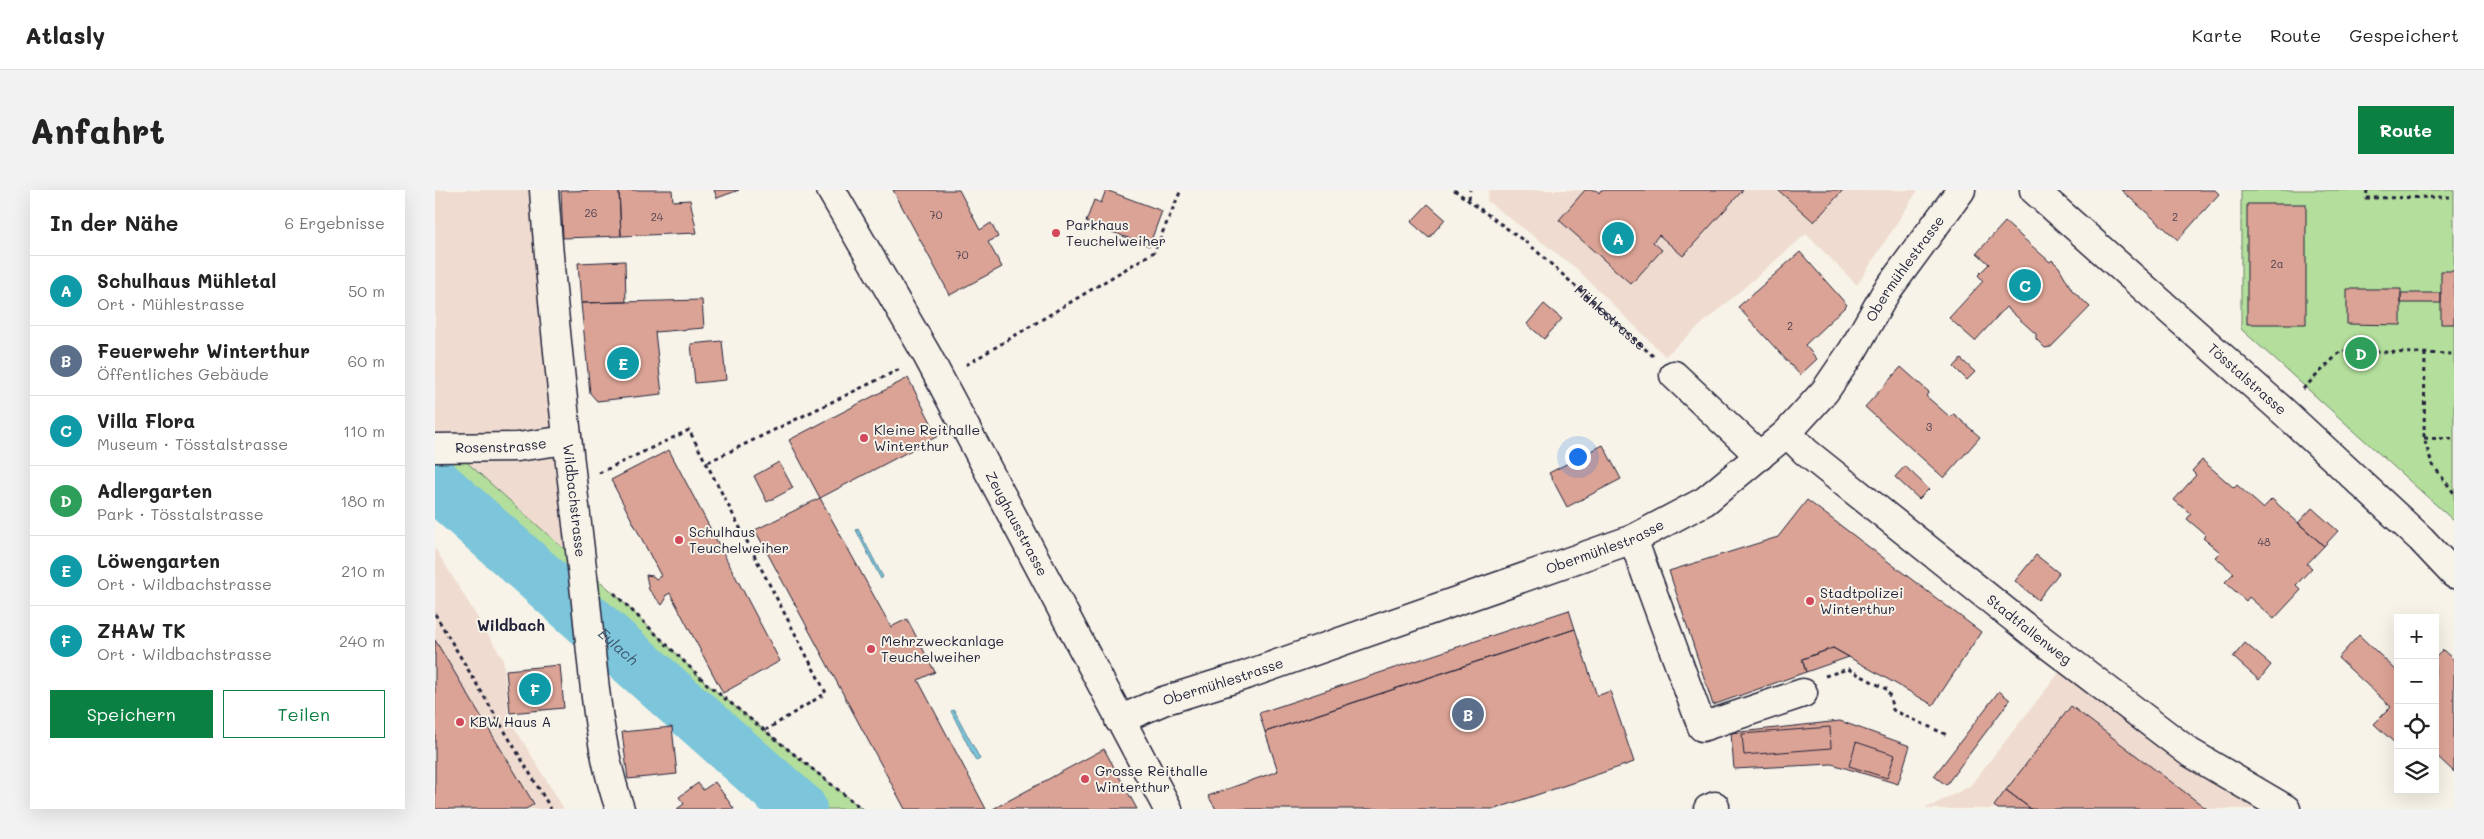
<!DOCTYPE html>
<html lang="de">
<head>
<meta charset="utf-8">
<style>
  body { margin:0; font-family:Mali,sans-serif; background:#f2f2f2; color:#222 }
  .controls { position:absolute; right:15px; bottom:15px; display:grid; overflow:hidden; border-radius:0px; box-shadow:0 5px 20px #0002 }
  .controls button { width:45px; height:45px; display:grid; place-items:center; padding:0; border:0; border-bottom:1px solid #e0e0e0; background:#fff; color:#222; font:25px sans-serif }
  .you { position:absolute; left:1142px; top:266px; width:18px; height:18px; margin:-12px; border:4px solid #fff; border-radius:50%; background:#1a73e8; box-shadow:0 0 0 8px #1a73e833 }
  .badge { display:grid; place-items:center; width:32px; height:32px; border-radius:50%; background:#0b8043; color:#fff; font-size:16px; font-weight:700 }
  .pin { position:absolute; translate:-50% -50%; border:2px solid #fff; box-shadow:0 1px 5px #0006 }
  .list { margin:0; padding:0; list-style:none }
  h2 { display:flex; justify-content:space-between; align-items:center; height:65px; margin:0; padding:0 20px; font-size:21px }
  h2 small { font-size:16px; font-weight:400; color:#767676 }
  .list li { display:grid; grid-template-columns:32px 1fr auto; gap:15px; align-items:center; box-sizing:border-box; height:70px; padding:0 20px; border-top:1px solid #e0e0e0 }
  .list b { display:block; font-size:19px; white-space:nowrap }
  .list p { margin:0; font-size:16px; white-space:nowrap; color:#767676 }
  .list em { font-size:16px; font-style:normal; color:#767676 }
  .actions { display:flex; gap:10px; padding:15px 20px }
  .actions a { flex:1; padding:11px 0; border:1px solid #0b8043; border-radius:0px; text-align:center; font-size:18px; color:#0b8043 }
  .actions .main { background:#0b8043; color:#fff }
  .icon { flex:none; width:28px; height:28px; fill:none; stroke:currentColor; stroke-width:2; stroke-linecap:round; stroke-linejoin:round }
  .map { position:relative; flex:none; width:2019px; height:619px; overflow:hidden; border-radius:0px }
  header { display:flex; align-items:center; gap:30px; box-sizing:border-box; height:70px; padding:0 25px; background:#fff; border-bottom:1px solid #e0e0e0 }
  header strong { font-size:24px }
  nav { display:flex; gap:28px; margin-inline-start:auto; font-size:18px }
  .intro { display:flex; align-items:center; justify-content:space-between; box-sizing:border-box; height:120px; padding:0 30px }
  h1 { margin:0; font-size:35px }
  .button { padding:12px 22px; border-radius:0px; background:#0b8043; color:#fff; font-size:18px; font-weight:700 }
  main { display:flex; gap:30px; padding:0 30px }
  aside { flex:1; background:#fff; border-radius:0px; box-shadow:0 5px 20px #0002 }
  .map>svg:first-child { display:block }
</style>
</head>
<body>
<header>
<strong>Atlasly</strong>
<nav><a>Karte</a><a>Route</a><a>Gespeichert</a></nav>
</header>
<div class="intro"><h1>Anfahrt</h1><a class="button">Route</a></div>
<main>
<aside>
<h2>In der Nähe<small>6 Ergebnisse</small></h2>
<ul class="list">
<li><span class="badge" style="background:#0f9aa8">A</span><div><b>Schulhaus Mühletal</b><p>Ort · Mühlestrasse</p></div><em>50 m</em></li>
<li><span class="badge" style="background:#5c6f8a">B</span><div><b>Feuerwehr Winterthur</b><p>Öffentliches Gebäude</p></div><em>60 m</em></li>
<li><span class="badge" style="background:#0f9aa8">C</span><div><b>Villa Flora</b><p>Museum · Tösstalstrasse</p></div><em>110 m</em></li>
<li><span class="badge" style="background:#2e9e5b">D</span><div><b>Adlergarten</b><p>Park · Tösstalstrasse</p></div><em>180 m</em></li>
<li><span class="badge" style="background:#0f9aa8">E</span><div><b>Löwengarten</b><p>Ort · Wildbachstrasse</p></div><em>210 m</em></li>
<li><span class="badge" style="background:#0f9aa8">F</span><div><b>ZHAW TK</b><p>Ort · Wildbachstrasse</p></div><em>240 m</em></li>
</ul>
<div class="actions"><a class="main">Speichern</a><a>Teilen</a></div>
</aside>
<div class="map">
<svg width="2019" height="619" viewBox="0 0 2019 619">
  <rect width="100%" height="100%" fill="#f7f3e8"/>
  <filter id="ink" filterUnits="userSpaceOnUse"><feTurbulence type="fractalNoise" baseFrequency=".02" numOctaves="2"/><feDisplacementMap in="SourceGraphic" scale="10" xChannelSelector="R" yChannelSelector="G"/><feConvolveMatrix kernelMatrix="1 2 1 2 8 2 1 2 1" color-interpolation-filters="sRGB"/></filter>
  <g filter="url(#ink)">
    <path fill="#efdbcf" d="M 0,0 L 109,0 L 147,375 L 0,244 Z
      M 1054,0 L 1483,0 L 1422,95 L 1371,44 L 1230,166 L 1141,78 L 1052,11 Z
      M 0,358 L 68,469 L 74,529 L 129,619 L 0,619 Z
      M 1627,479 L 1827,619 L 1490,619 L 1535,596 Z"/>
    <path fill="#b3de9b" stroke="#6a806b" d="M 1806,0 L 2019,0 L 2019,331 L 1806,139 Z
      M 0,244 L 184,408 L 272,494 L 427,619 L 327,619 L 0,327 Z"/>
    <path fill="#7bc5da" stroke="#57849a" d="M 423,339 L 448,387 L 446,389 L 421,340 Z
      M 519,520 L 545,569 L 541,571 L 516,521 Z"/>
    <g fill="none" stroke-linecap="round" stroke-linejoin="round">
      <path stroke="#7bc5da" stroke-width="54" id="s1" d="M 0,294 L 365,619"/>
    </g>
    <path fill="#dba395" stroke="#22223b" d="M 184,0 L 237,0 L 238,11 L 255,10 L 262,43 L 186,46 Z
      M 184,0 L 186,46 L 128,48 L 126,1 Z
      M 279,0 L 304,0 L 282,8 Z
      M 458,0 L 524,0 L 545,40 L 556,33 L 563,47 L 553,52 L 567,77 L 515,105 Z
      M 671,0 L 727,21 L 714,56 L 651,32 L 659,10 L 666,13 Z
      M 1150,0 L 1161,0 L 1164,3 L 1166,0 L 1308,0 L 1248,66 L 1224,45 L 1218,52 L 1227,60 L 1196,94 L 1124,30 Z
      M 1343,0 L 1408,0 L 1379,32 Z
      M 1686,0 L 1780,0 L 1784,4 L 1743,50 Z
      M 993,14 L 1010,29 L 994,48 L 976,32 Z
      M 1812,14 L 1871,14 L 1871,134 L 1812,134 Z
      M 1570,32 L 1615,72 L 1617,70 L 1624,77 L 1637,100 L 1655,117 L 1616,157 L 1610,158 L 1601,149 L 1601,144 L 1571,117 L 1540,151 L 1514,128 L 1548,91 L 1543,85 L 1554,74 L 1542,63 Z
      M 1365,62 L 1412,115 L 1370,155 L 1382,169 L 1365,185 L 1303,117 Z
      M 190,71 L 191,112 L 146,113 L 143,73 Z
      M 2006,81 L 2019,81 L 2019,134 L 2006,134 Z
      M 1912,99 L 1966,99 L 1966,135 L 1912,134 Z
      M 1966,103 L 2006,103 L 2006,113 L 1966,113 Z
      M 267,110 L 269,138 L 220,142 L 227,204 L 162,211 L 155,203 L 146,113 Z
      M 1109,114 L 1127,129 L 1109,149 L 1092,134 Z
      M 287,151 L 291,190 L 260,193 L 256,154 Z
      M 1526,169 L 1540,182 L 1532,190 L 1519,177 Z
      M 1466,177 L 1494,202 L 1491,206 L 1515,227 L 1519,224 L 1545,247 L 1509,288 L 1430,217 Z
      M 473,188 L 503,246 L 385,308 L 354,250 Z
      M 1168,255 L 1186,289 L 1132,317 L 1114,283 Z
      M 234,260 L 345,471 L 288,503 L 235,403 L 230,406 L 231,409 L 227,415 L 214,400 L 211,385 L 218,386 L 221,389 L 226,386 L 176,290 Z
      M 1767,270 L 1799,298 L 1802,295 L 1828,318 L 1837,309 L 1889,356 L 1872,374 L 1877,378 L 1861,395 L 1866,400 L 1839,429 L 1814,407 L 1811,411 L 1790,392 L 1799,383 L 1780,367 L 1785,362 L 1768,348 L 1771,345 L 1752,329 L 1756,324 L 1739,310 L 1761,285 L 1757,281 Z
      M 344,272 L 358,298 L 332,312 L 319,286 Z
      M 1470,276 L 1494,299 L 1484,309 L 1460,287 Z
      M 385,308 L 456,437 L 472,429 L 500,482 L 483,490 L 551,619 L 470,619 L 320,340 Z
      M 1372,310 L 1546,442 L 1498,515 L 1398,458 L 1367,469 L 1371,482 L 1278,515 L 1234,381 L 1343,347 Z
      M 1877,318 L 1903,341 L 1889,356 L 1863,333 Z
      M 1601,365 L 1624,383 L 1603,410 L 1580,391 Z
      M 1134,420 L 1140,439 L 830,542 L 824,523 Z
      M 1140,439 L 1162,506 L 1175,501 L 1199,572 L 1060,619 L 781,619 L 773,606 L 843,581 L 830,542 Z
      M 1924,445 L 1963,482 L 1963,556 L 1939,534 L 1956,517 L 1903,468 Z
      M 0,450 L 99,614 L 91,619 L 0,619 Z
      M 1810,453 L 1836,475 L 1824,490 L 1798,467 Z
      M 1398,458 L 1414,467 L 1371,482 L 1367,469 Z
      M 2008,460 L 2019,470 L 2019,582 L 2000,564 L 2000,468 Z
      M 125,475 L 129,518 L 75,523 L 71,480 Z
      M 1564,501 L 1575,510 L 1511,595 L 1499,586 Z
      M 1636,516 L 1772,619 L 1596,619 L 1571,600 Z
      M 1405,531 L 1475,556 L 1463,594 L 1397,574 L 1299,579 L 1296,543 Z
      M 237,537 L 242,584 L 193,589 L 187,542 Z
      M 1395,537 L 1396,558 L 1309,565 L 1307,544 Z
      M 1421,552 L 1460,565 L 1452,588 L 1414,576 Z
      M 669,559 L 702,619 L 558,619 Z
      M 280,592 L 299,619 L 242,619 L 249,614 L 244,607 L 263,593 L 268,600 Z
      M 1571,600 L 1596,619 L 1563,619 L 1559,616 Z"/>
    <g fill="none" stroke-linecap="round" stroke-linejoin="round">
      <g stroke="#22223b" stroke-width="31">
        <g id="minor">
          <path id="s3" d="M 109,0 C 118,132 134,264 149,395 C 158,470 160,547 185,619"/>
          <path id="s4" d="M 396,0 L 492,165 L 733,619"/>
          <path d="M 1239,185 L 1325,266"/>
          <path id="s5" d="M 1352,243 L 1371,262 L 1599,444 L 1754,562 L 1851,619"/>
          <path id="s6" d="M 0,258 L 82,257 L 132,250"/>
          <path d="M 1198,349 L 1267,537 L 1368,503"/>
          <path id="s7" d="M 684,530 L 728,511 L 811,485 L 1198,349 L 1270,311 L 1352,243 L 1390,201 L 1418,160 L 1451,102 L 1526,0"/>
          <path d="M 1273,619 L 1280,616"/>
        </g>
      </g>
      <g stroke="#22223b" stroke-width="31">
        <g id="major">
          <path id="s8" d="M 1599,0 L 1848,221 L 1986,349 L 2019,384"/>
        </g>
      </g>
      <g stroke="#22223b" stroke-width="3" stroke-dasharray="4 4" stroke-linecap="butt">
        <path id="s2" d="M 1019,0 L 1096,56 L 1218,166"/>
        <path d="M 1932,0 L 1931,8 L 2019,7"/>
        <path d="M 1034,9 L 1035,0"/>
        <path d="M 1990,163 L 1989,248 L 1997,274 L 2019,303"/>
        <path d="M 531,175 L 719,62 L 746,0"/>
        <path d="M 1868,199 L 1906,161 L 2019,164"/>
        <path d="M 1989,248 L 2019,249"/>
        <path d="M 273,272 L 465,179"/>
        <path d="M 164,283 L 254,240 L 391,503 L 331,540"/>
        <path d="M 179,403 L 272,494 L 427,619"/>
        <path d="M 0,424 L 116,619"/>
        <path d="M 1390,486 L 1413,479 L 1453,500 L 1458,520 L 1512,545"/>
      </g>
      <use href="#minor" stroke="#f7f3e8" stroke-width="28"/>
      <use href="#major" stroke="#f7f3e8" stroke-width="28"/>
    </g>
  </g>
  <g fill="#d1495b" stroke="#f7f3e8" stroke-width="2">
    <circle cx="621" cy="43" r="5"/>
    <circle cx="429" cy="248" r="5"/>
    <circle cx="244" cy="350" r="5"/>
    <circle cx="1375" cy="411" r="5"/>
    <circle cx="436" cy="459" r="5"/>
    <circle cx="25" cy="532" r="5"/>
    <circle cx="650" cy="589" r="5"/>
  </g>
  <g text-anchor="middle" stroke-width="4" stroke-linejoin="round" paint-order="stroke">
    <g font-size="11" fill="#504252">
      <text x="156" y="27">26</text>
      <text x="501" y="29">70</text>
      <text x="222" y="31">24</text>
      <text x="1740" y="31">2</text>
      <text x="527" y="69">70</text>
      <text x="1842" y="78">2a</text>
      <text x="1355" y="140">2</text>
      <text x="1494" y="241">3</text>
      <text x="1829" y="356">48</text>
    </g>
    <g font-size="14" fill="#22223b" stroke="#f7f3e8" text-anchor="start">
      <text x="631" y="40">Parkhaus<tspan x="631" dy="16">Teuchelweiher</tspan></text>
      <text x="439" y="245">Kleine Reithalle<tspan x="439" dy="16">Winterthur</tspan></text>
      <text x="254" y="347">Schulhaus<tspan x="254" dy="16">Teuchelweiher</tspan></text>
      <text x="1385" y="408">Stadtpolizei<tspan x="1385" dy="16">Winterthur</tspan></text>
      <text x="446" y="456">Mehrzweckanlage<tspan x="446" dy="16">Teuchelweiher</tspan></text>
      <text x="35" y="537">KBW Haus A</text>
      <text x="660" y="586">Grosse Reithalle<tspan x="660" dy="16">Winterthur</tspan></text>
    </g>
    <g font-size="14" fill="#22223b" stroke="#f7f3e8">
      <text dy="5" stroke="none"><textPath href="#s7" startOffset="936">Obermühlestrasse</textPath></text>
      <text dy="5" stroke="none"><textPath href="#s2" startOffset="202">Mühlestrasse</textPath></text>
      <text dy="5" stroke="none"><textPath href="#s8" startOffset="285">Tösstalstrasse</textPath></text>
      <text dy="5" stroke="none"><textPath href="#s6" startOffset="66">Rosenstrasse</textPath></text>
      <text dy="5" stroke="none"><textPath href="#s3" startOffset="312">Wildbachstrasse</textPath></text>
      <text dy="5" stroke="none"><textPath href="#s4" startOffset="382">Zeughausstrasse</textPath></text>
      <text dy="5" stroke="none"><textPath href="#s7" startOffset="516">Obermühlestrasse</textPath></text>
      <text dy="5" stroke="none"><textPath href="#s5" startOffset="312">Stadtfallenweg</textPath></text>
      <text dy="5" stroke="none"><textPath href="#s7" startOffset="111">Obermühlestrasse</textPath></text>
    </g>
    <g font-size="15" font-weight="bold" fill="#22223b" stroke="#f7f3e8">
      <text x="76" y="441">Wildbach</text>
    </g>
    <g font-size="15" font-style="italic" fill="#3d536b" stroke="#f7f3e8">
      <text dy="5" stroke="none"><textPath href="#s1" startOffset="245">Eulach</textPath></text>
    </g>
  </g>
</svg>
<div class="controls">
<button>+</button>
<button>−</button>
<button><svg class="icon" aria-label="locate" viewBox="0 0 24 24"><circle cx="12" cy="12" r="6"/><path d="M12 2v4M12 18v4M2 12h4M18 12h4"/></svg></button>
<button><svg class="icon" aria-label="layers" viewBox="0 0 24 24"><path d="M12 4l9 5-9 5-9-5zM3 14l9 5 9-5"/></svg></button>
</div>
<div class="you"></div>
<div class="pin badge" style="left:1183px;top:48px;background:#0f9aa8">A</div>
<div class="pin badge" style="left:1033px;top:524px;background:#5c6f8a">B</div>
<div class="pin badge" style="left:1590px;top:95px;background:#0f9aa8">C</div>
<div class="pin badge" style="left:1926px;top:163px;background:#2e9e5b">D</div>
<div class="pin badge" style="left:188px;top:173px;background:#0f9aa8">E</div>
<div class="pin badge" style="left:100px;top:499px;background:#0f9aa8">F</div>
</div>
</main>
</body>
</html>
